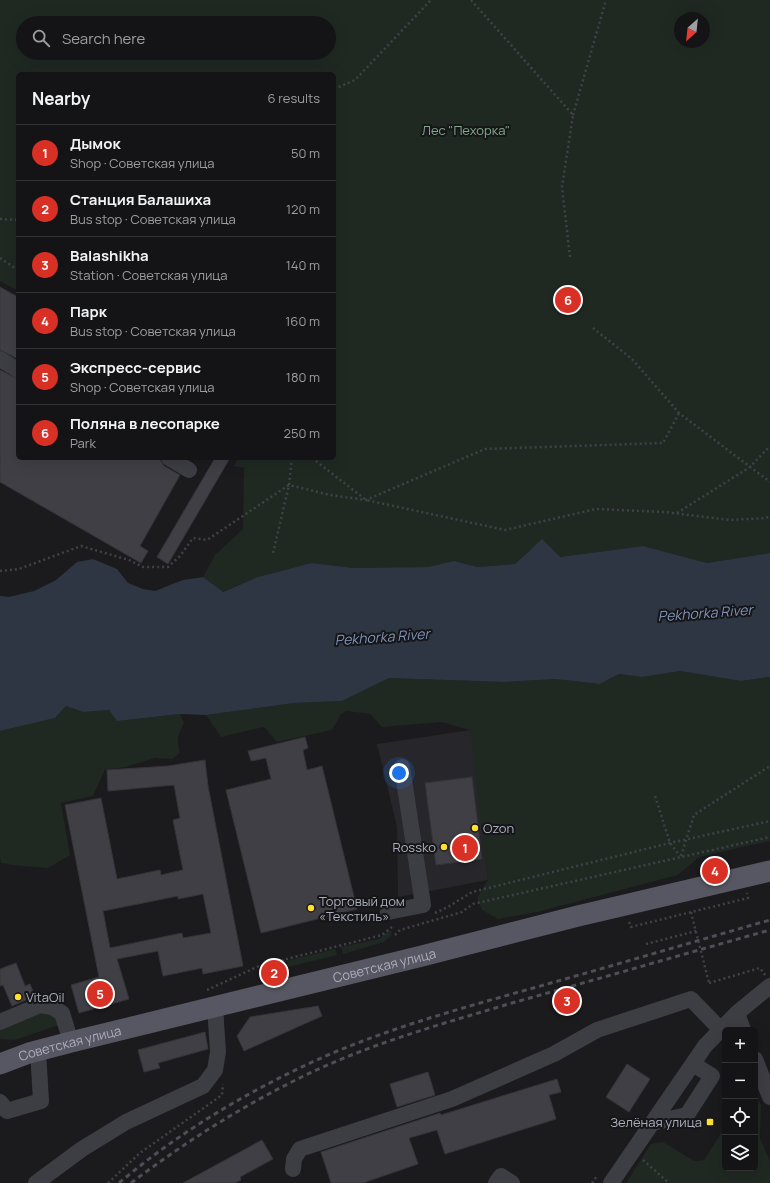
<!DOCTYPE html>
<html lang="en">
<head>
<meta charset="utf-8">
<style>
  body { margin:0; font-family:Manrope,sans-serif; background:#1d1d1f; color:#f1f3f6 }
  .controls { position:absolute; right:12px; bottom:12px; display:grid; overflow:hidden; border-radius:6px; box-shadow:0 4px 16px #0002 }
  .controls button { width:36px; height:36px; display:grid; place-items:center; padding:0; border:0; border-bottom:1px solid #333335; background:#141416; color:#f1f3f6; font:20px sans-serif }
  .compass { position:absolute; left:674px; top:12px; width:36px; height:36px; border-radius:50%; background:#141416; box-shadow:0 4px 16px #0002; rotate:207deg }
  .you { position:absolute; left:399px; top:773px; width:14px; height:14px; margin:-10px; border:3px solid #fff; border-radius:50%; background:#1a73e8; box-shadow:0 0 0 6px #1a73e833 }
  .badge { display:grid; place-items:center; width:26px; height:26px; border-radius:50%; background:#d93025; color:#fff; font-size:13px; font-weight:700 }
  .pin { position:absolute; translate:-50% -50%; border:2px solid #fff; box-shadow:0 1px 4px #0006 }
  .list { margin:0; padding:0; list-style:none }
  h2 { display:flex; justify-content:space-between; align-items:center; height:52px; margin:0; padding:0 16px; font-size:17px }
  h2 small { font-size:13px; font-weight:400; color:#9d9ea1 }
  .list li { display:grid; grid-template-columns:26px 1fr auto; gap:12px; align-items:center; box-sizing:border-box; height:56px; padding:0 16px; border-top:1px solid #333335 }
  .list b { display:block; font-size:15px; white-space:nowrap }
  .list p { margin:0; font-size:13px; white-space:nowrap; color:#9d9ea1 }
  .list em { font-size:13px; font-style:normal; color:#9d9ea1 }
  .icon { flex:none; width:22px; height:22px; fill:none; stroke:currentColor; stroke-width:2; stroke-linecap:round; stroke-linejoin:round }
  .map { position:relative; flex:none; width:770px; height:1183px; overflow:hidden }
  .search { position:absolute; background:#141416; box-shadow:0 4px 16px #0002; left:16px; top:16px; width:320px; height:44px; display:flex; align-items:center; gap:10px; box-sizing:border-box; padding:0 14px; border-radius:22px; color:#9d9ea1; font-size:15px }
  .panel { position:absolute; background:#141416; box-shadow:0 4px 16px #0002; left:16px; top:72px; width:320px; height:388px; border-radius:6px }
  .map>svg:first-child { display:block }
</style>
</head>
<body>
<div class="map">
<svg width="770" height="1183" viewBox="0 0 770 1183">
  <rect width="100%" height="100%" fill="#1b1a1d"/>
  <path fill="#27262a" d="M 471,730 L 488,880 L 398,897 L 397,827 L 377,744 Z"/>
  <path fill="#1f2922" fill-rule="evenodd" d="M 0,0 L 770,0 L 770,553 L 707,563 L 643,546 L 560,557 L 530,550 L 515,564 L 477,567 L 454,561 L 428,567 L 354,568 L 311,563 L 258,577 L 222,592 L 203,577 L 215,555 L 243,529 L 244,468 L 234,466 L 238,458 L 334,458 L 334,74 L 18,74 L 18,291 L 0,281 ZM 680,18 L 704,18 L 704,42 L 680,42 ZM 23,23 L 329,23 L 329,53 L 23,53 Z
    M 680,671 L 741,681 L 770,677 L 770,841 L 699,857 L 678,875 L 537,912 L 498,919 L 482,910 L 477,898 L 488,880 L 470,730 L 442,722 L 382,727 L 370,714 L 347,711 L 341,714 L 332,730 L 277,742 L 264,727 L 221,737 L 206,715 L 294,703 L 342,701 L 389,678 L 504,682 L 555,679 L 600,684 L 619,674 L 642,677 Z
    M 66,706 L 83,712 L 109,710 L 117,721 L 180,714 L 184,723 C 178,734 176,741 180,753 L 172,759 L 155,758 L 126,767 L 105,770 L 93,796 L 61,803 L 70,855 L 48,868 L 21,866 L 1,863 L 0,857 L 0,731 L 55,718 Z
    M 390,930 L 392,934 L 384,942 L 343,954 L 341,947 L 379,939 Z
    M 335,949 L 337,955 L 288,967 L 287,961 Z
    M 43,1009 L 57,1017 L 59,1025 L 15,1040 L 0,1039 L 0,1029 Z
    M 755,1095 L 761,1105 L 760,1138 L 770,1161 L 770,1183 L 626,1183 L 651,1144 L 663,1142 L 694,1161 L 704,1160 L 725,1127 L 725,1168 L 755,1168 Z"/>
  <path fill="#2e3643" d="M 542,539 L 560,557 L 643,546 L 707,563 L 770,553 L 770,677 L 741,681 L 680,671 L 642,677 L 619,674 L 600,684 L 555,679 L 504,682 L 389,678 L 342,701 L 294,703 L 206,715 L 180,714 L 117,721 L 109,710 L 83,712 L 66,706 L 55,718 L 0,731 L 0,596 L 9,597 L 34,591 L 56,580 L 77,562 L 93,559 L 117,569 L 128,583 L 143,589 L 155,591 L 183,580 L 203,577 L 223,592 L 258,577 L 311,563 L 354,568 L 428,567 L 454,561 L 477,567 L 515,564 Z"/>
  <path fill="#403f45" stroke="#353439" fill-rule="evenodd" d="M 0,287 L 18,297 L 18,359 L 0,350 Z
    M 0,370 L 18,379 L 18,458 L 159,458 L 164,466 L 180,475 L 140,546 L 148,551 L 141,563 L 0,482 Z
    M 215,458 L 230,458 L 168,564 L 157,557 Z
    M 305,737 L 308,748 L 303,750 L 307,770 L 322,766 L 357,909 L 261,933 L 226,790 L 271,779 L 266,758 L 251,761 L 248,751 Z
    M 205,760 L 208,786 L 243,966 L 203,974 L 202,968 L 163,976 L 158,951 L 117,959 L 129,999 L 79,1013 L 71,985 L 99,977 L 65,805 L 101,798 L 117,879 L 160,870 L 161,875 L 183,870 L 173,820 L 180,818 L 174,785 L 108,791 L 107,770 L 168,766 ZM 203,894 L 211,933 L 183,938 L 182,933 L 110,948 L 103,911 L 178,896 L 178,899 Z
    M 472,777 L 482,859 L 436,865 L 425,783 Z
    M 16,963 L 25,986 L 30,984 L 35,996 L 12,1006 L 3,985 L 0,986 L 0,969 Z
    M 318,1006 L 322,1016 L 244,1051 L 237,1036 L 250,1017 Z
    M 205,1032 L 208,1049 L 158,1063 L 160,1068 L 144,1072 L 138,1050 Z
    M 627,1064 L 650,1079 L 629,1112 L 606,1097 Z
    M 428,1072 L 435,1095 L 397,1107 L 390,1084 Z
    M 557,1079 L 561,1092 L 549,1095 L 556,1119 L 445,1154 L 437,1130 L 409,1138 L 418,1164 L 363,1183 L 331,1183 L 321,1152 L 440,1113 L 441,1115 Z
    M 262,1140 L 273,1159 L 240,1177 L 241,1180 L 235,1183 L 183,1183 Z"/>
  <g fill="none" stroke-linecap="round" stroke-linejoin="round">
    <path stroke="#414149" stroke-width="2.5" stroke-dasharray="2 3" stroke-linecap="butt" d="M 471,0 L 573,115 L 562,187 L 570,257
      M 334,89 L 355,80 L 431,0
      M 573,115 L 606,0
      M 0,219 L 18,220
      M 0,258 L 18,270
      M 593,328 L 632,359 L 679,413 L 770,482
      M 312,458 L 366,500 L 505,530 L 596,509 L 664,512 L 730,520 L 766,518 L 770,516
      M 677,513 L 750,467 L 770,446
      M 273,553 L 289,485 L 292,458
      M 0,571 L 19,569 L 81,546 L 129,560 L 143,567 L 168,567 L 180,556 L 193,538 L 207,540 L 289,485 L 330,495 L 366,500 L 485,449 L 663,443 L 679,413
      M 655,796 L 670,843 L 680,856
      M 681,856 L 694,815 L 770,766
      M 435,913 L 448,907 L 472,892 L 670,843 L 770,821
      M 329,916 L 331,926
      M 629,922 L 631,927 L 748,898 L 747,893
      M 395,935 L 400,930 L 462,912 L 473,904 L 770,837
      M 646,944 L 696,931
      M 283,960 L 285,970
      M 709,983 L 760,968 L 765,975
      M 207,990 L 259,966 L 382,935 L 392,927
      M 643,1160 L 669,1183
      M 108,1183 L 140,1153 L 222,1095 L 223,1084
      M 592,1183 L 597,1176"/>
    <path stroke="#3d3d44" stroke-width="16" d="M 0,359 L 18,370
      M 169,458 L 189,470
      M 388,912 L 423,905 L 402,767
      M 737,1013 L 743,1030
      M 0,1022 L 40,1005 L 52,1007 L 62,1013 L 71,1042
      M 755,1059 L 770,1097
      M 0,1102 L 7,1111 L 41,1101 L 38,1051
      M 652,1123 L 687,1115 L 712,1076 L 693,1064
      M 293,1169 L 294,1159 L 300,1149 L 452,1099 L 554,1054 L 597,1030 L 691,999 L 720,1029
      M 36,1183 L 82,1149 L 126,1122 L 203,1086 L 215,1070 L 218,1052 L 215,1006
      M 496,1183 L 501,1176 L 512,1183
      M 611,1183 L 705,1046 L 737,1013 L 770,986"/>
    <path stroke="#565762" stroke-width="21" id="s1" d="M 0,1064 L 29,1053 L 71,1042 L 422,956 L 578,916 L 770,871"/>
    <path stroke="#4d4e57" stroke-width="3" stroke-dasharray="5 4" stroke-linecap="butt" d="M 119,1183 C 177,1134 240,1096 308,1064 C 387,1027 474,1005 558,981 C 629,961 699,940 770,920
      M 131,1183 C 188,1140 247,1103 312,1072 C 376,1042 445,1023 512,1003 C 598,979 684,954 770,930"/>
    <path stroke="#414149" stroke-width="2.5" stroke-dasharray="2 3" stroke-linecap="butt" d="M 691,912 L 709,983"/>
  </g>
  <g fill="#ffdf30" stroke="#161518" stroke-width="1.5">
    <circle cx="475" cy="828" r="4"/>
    <circle cx="444" cy="847" r="4"/>
    <circle cx="311" cy="908" r="4"/>
    <circle cx="18" cy="997" r="4"/>
    <rect x="706" y="1118" width="8" height="8" rx="2"/>
  </g>
  <g text-anchor="middle" stroke-width="4" stroke-linejoin="round" paint-order="stroke">
    <g font-size="13" fill="#81aa8b" stroke="#161518">
      <text x="466" y="135">Лес "Пехорка"</text>
    </g>
    <g font-size="13" fill="#abaebd" stroke="#161518" text-anchor="start">
      <text x="483" y="833">Ozon</text>
      <text x="436" y="852" text-anchor="end">Rossko</text>
      <text x="319" y="906">Торговый дом<tspan x="319" dy="15">«Текстиль»</tspan></text>
      <text x="26" y="1002">VitaOil</text>
      <text x="702" y="1127" text-anchor="end">Зелёная улица</text>
    </g>
    <g font-size="13" fill="#abaebd" stroke="#161518">
      <text dy="5" stroke="none"><textPath href="#s1" startOffset="397">Советская улица</textPath></text>
      <text dy="5" stroke="none"><textPath href="#s1" startOffset="73">Советская улица</textPath></text>
    </g>
    <g font-size="14" font-style="italic" fill="#8095bb" stroke="#161518">
      <text transform="translate(705 613) rotate(-4)" y="5">Pekhorka River</text>
      <text transform="translate(382 637) rotate(-4)" y="5">Pekhorka River</text>
    </g>
  </g>
</svg>
<div class="controls">
<button>+</button>
<button>−</button>
<button><svg class="icon" aria-label="locate" viewBox="0 0 24 24"><circle cx="12" cy="12" r="6"/><path d="M12 2v4M12 18v4M2 12h4M18 12h4"/></svg></button>
<button><svg class="icon" aria-label="layers" viewBox="0 0 24 24"><path d="M12 4l9 5-9 5-9-5zM3 14l9 5 9-5"/></svg></button>
</div>
<svg class="compass" viewBox="-18 -18 36 36"><path d="M0-13l5 13h-10z" fill="#e53935"/><path d="M0 13l5-13h-10z" fill="#9d9ea1"/></svg>
<div class="you"></div>
<div class="pin badge" style="left:465px;top:848px">1</div>
<div class="pin badge" style="left:274px;top:973px">2</div>
<div class="pin badge" style="left:567px;top:1001px">3</div>
<div class="pin badge" style="left:715px;top:871px">4</div>
<div class="pin badge" style="left:100px;top:994px">5</div>
<div class="pin badge" style="left:568px;top:300px">6</div>
<div class="search"><svg class="icon" aria-label="search" viewBox="0 0 24 24"><circle cx="10" cy="10" r="6"/><path d="M15 15l6 6"/></svg>Search here</div>
<section class="panel">
<h2>Nearby<small>6 results</small></h2>
<ul class="list">
<li><span class="badge">1</span><div><b>Дымок</b><p>Shop · Советская улица</p></div><em>50 m</em></li>
<li><span class="badge">2</span><div><b>Станция Балашиха</b><p>Bus stop · Советская улица</p></div><em>120 m</em></li>
<li><span class="badge">3</span><div><b>Balashikha</b><p>Station · Советская улица</p></div><em>140 m</em></li>
<li><span class="badge">4</span><div><b>Парк</b><p>Bus stop · Советская улица</p></div><em>160 m</em></li>
<li><span class="badge">5</span><div><b>Экспресс-сервис</b><p>Shop · Советская улица</p></div><em>180 m</em></li>
<li><span class="badge">6</span><div><b>Поляна в лесопарке</b><p>Park</p></div><em>250 m</em></li>
</ul>
</section>
</div>
</body>
</html>
